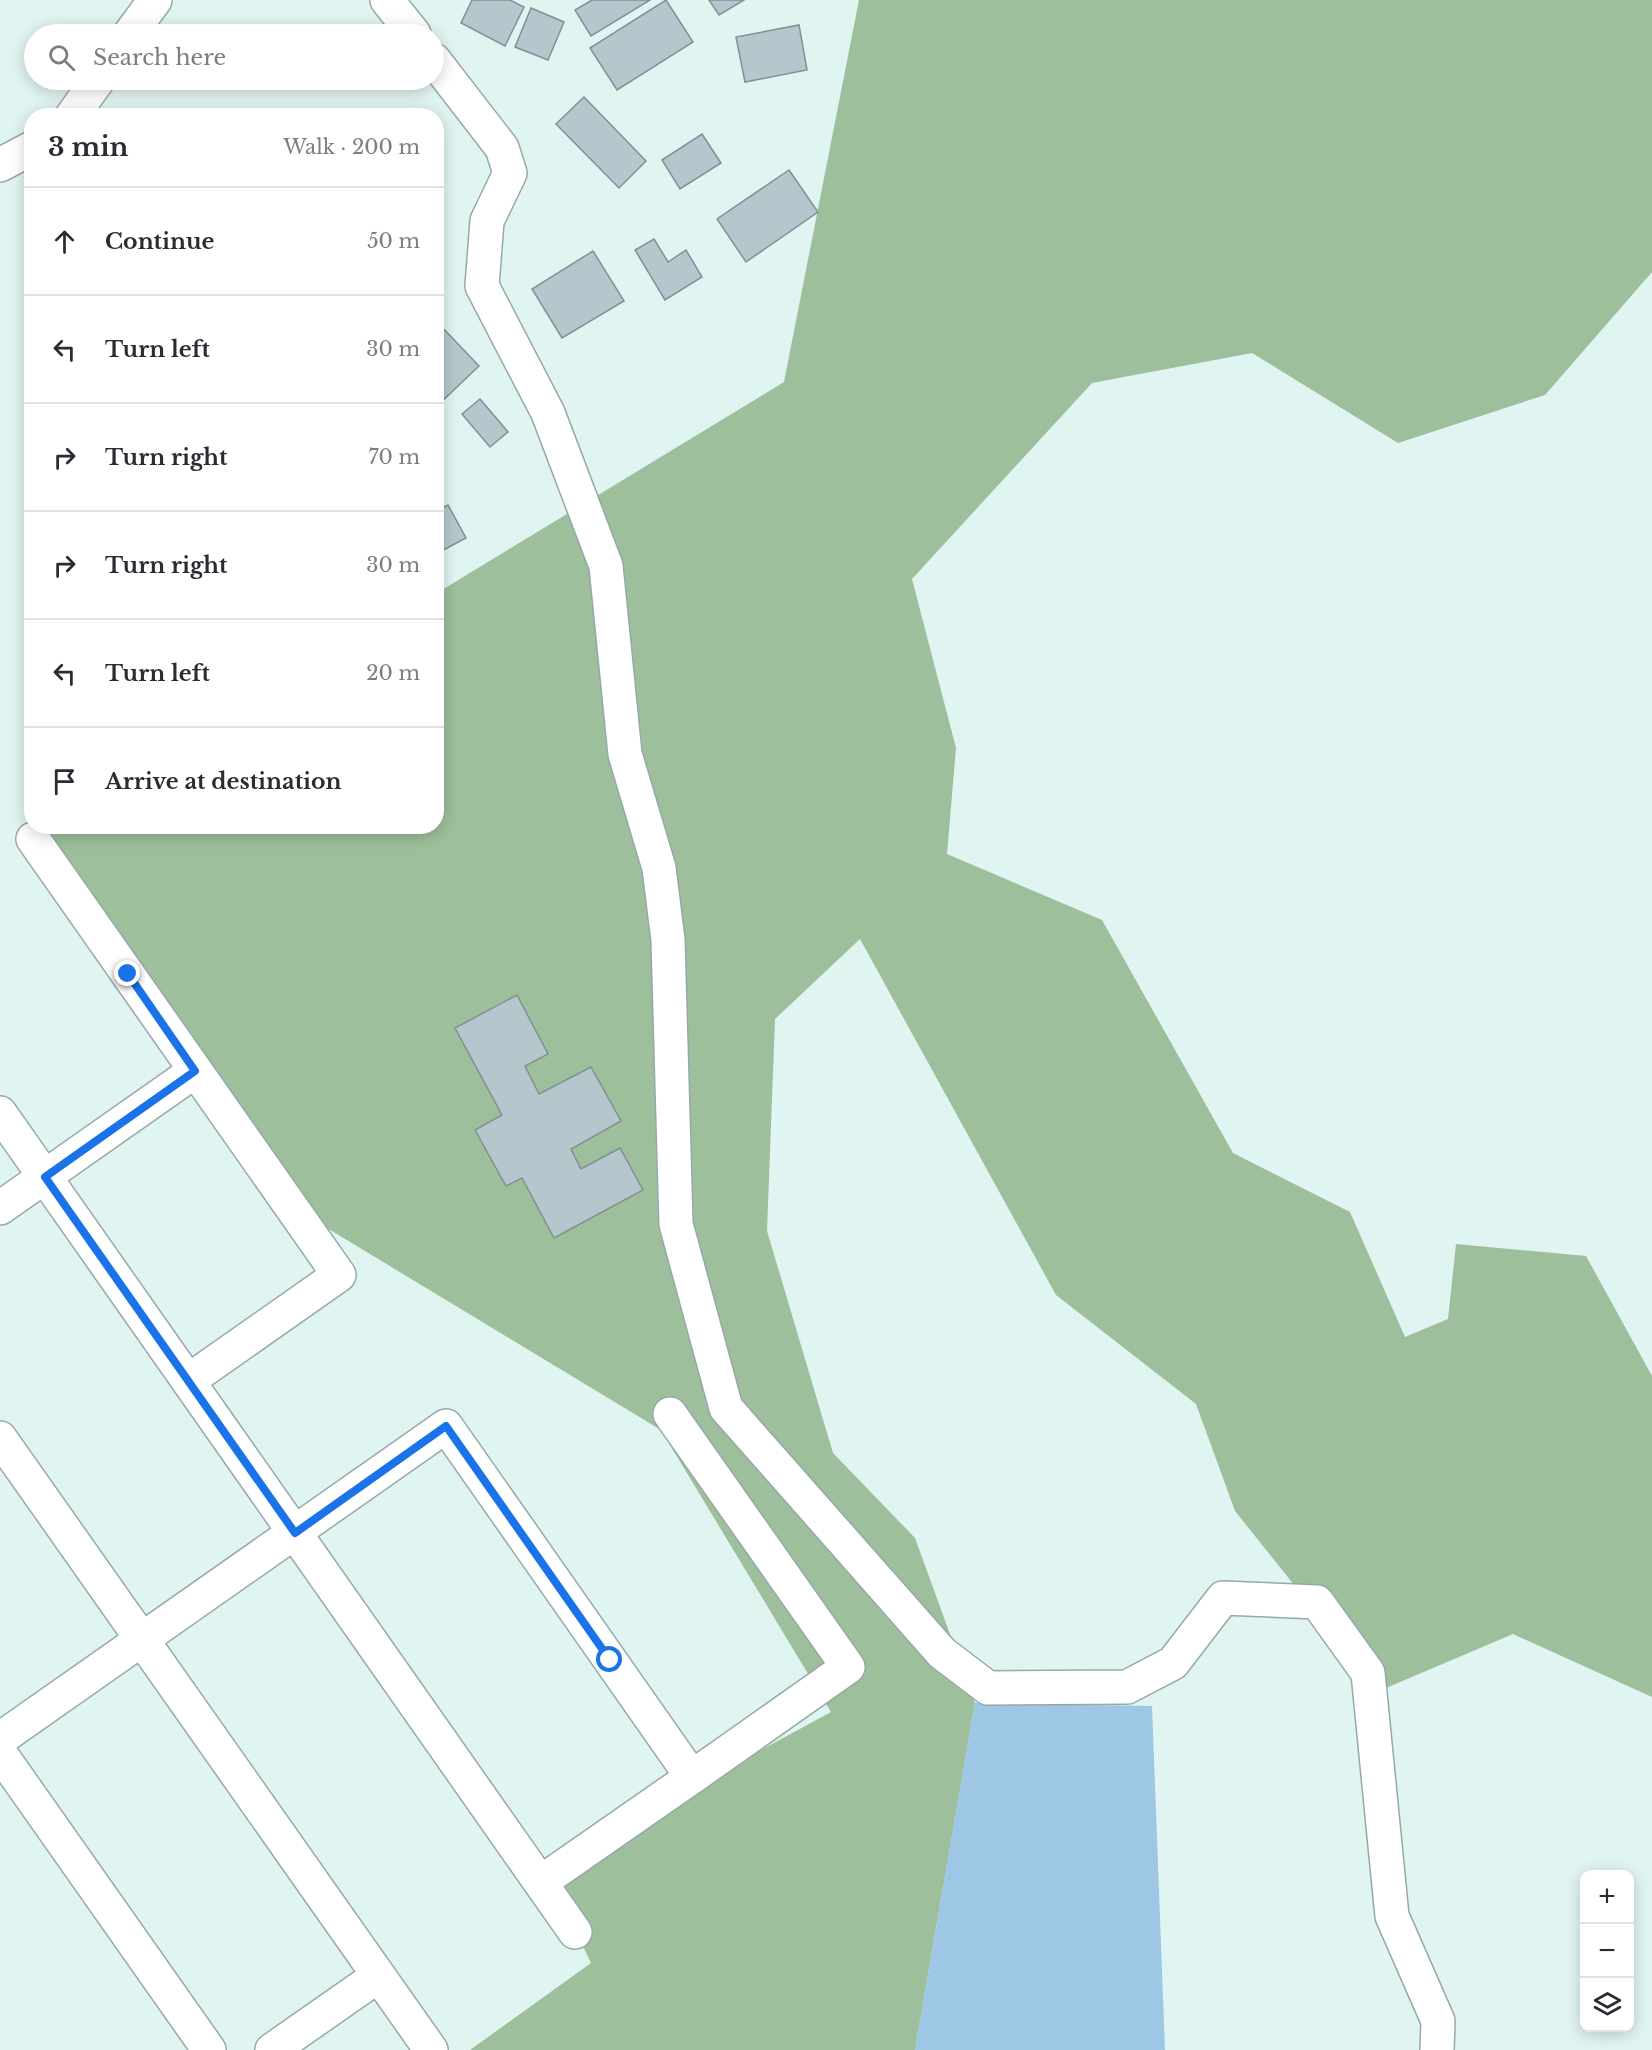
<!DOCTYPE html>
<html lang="en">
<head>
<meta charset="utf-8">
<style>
  body { margin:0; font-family:"Libre Baskerville",serif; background:#f7f7f7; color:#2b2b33 }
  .controls { position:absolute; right:18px; bottom:18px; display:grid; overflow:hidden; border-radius:12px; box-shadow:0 3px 15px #0003 }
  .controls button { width:54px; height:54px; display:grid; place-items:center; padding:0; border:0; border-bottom:2px solid #e1e1e2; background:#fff; color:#2b2b33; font:30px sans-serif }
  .stop { position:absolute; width:18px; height:18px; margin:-14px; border:4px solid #1a73e8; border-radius:50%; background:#fff }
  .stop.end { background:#1a73e8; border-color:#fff; box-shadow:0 2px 6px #0008 }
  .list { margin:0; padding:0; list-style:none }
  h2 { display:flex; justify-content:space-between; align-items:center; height:78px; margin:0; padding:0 24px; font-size:26px }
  h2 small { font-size:20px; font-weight:400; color:#7c7c81 }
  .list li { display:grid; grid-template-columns:39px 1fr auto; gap:18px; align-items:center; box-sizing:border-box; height:108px; padding:0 24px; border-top:2px solid #e1e1e2 }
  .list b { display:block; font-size:22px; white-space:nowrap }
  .list em { font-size:20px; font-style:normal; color:#7c7c81 }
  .icon { flex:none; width:33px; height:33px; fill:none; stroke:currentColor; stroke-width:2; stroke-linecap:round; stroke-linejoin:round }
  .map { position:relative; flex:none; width:1652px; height:2050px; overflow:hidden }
  .search { position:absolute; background:#fff; box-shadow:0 3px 15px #0003; left:24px; top:24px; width:420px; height:66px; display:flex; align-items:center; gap:15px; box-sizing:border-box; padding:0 21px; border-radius:33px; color:#7c7c81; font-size:22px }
  .panel { position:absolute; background:#fff; box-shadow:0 3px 15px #0003; left:24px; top:108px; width:420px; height:726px; border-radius:24px }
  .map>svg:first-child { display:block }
</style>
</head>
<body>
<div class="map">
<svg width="1652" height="2050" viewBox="0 0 1652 2050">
  <rect width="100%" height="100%" fill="#e0f4f2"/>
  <path fill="#9dbf9b" d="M 859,0 L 1652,0 L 1652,272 L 1545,395 L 1398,443 L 1252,353 L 1092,383 L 912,579 L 956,748 L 947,854 L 1102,920 L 1233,1153 L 1350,1212 L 1405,1337 L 1448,1319 L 1456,1244 L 1586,1256 L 1652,1376 L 1652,1697 L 1513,1634 L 1379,1691 L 1235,1511 L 1196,1404 L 1056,1295 L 860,939 L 775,1019 L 767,1231 L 833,1453 L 915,1538 L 975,1703 L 915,2050 L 470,2050 L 591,1963 L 546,1867 L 831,1712 L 661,1430 L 284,1202 L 18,848 L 53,827 L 436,826 L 437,593 L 784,382 Z"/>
  <path fill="#9dc7e5" d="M 975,1703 L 1152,1706 L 1165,2050 L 915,2050 Z"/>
  <path fill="#b5c7cc" stroke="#809195" stroke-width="1.5" d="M 472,0 L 510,0 L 524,7 L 505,46 L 461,23 Z
    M 592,0 L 650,0 L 591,36 L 575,10 Z
    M 666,0 L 693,42 L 617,90 L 590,48 Z
    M 709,0 L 744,0 L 719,15 Z
    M 531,8 L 564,22 L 548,60 L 515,47 Z
    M 799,25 L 807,70 L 745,82 L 736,37 Z
    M 584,97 L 646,161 L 619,188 L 556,124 Z
    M 702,134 L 721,163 L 680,189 L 662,160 Z
    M 789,170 L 818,212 L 746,262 L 717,219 Z
    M 654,239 L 668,262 L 686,250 L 702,277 L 665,300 L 635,250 Z
    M 593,251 L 624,301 L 562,338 L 532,289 Z
    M 438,323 L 479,366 L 436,407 L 436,324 Z
    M 480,399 L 508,432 L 490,447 L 462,414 Z
    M 448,505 L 466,538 L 436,554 L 436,511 Z
    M 517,995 L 548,1054 L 525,1066 L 539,1094 L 591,1067 L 621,1121 L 571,1149 L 581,1169 L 620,1148 L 643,1190 L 554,1238 L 522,1178 L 506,1186 L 475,1130 L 502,1115 L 455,1028 Z"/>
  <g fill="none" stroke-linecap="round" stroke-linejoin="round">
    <g stroke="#96a9a8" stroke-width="36">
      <path id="minor" d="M 387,0 L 414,34
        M 130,34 L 155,0
        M 434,60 L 502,148 L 510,173 L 487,221 L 482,286 L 548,413 L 606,566 L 625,754 L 659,868 L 668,940 L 676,1224 L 726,1408 L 942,1653 L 988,1688 L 1127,1687 L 1173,1663 L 1223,1598 L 1317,1602 L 1368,1673 L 1392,1916 L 1438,2021 L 1437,2050
        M 72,116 L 98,80
        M 0,165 L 32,148
        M 33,839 L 339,1275 L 188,1381
        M 0,1113 L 575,1932
        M 0,1208 L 195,1071
        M 670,1414 L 848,1667 L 692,1777
        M 0,1438 L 431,2050
        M 0,1739 L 446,1426 L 692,1777 L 541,1882
        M 0,1753 L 209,2050
        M 272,2050 L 378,1976"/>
    </g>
    <use href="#minor" stroke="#fff" stroke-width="33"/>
  </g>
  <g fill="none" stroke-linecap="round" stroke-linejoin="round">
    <path stroke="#1a73e8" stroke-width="8" d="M 128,974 L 195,1071 L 45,1177 L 295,1533 L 446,1426 L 610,1660"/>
  </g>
</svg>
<div class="controls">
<button>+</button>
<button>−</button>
<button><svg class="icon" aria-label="layers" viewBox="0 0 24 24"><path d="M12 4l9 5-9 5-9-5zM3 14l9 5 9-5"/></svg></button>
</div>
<div class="stop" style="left:610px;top:1660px"></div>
<div class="stop end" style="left:128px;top:974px"></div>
<div class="search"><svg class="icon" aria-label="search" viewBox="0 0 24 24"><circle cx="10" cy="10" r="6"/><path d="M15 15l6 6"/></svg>Search here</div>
<section class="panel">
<h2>3 min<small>Walk · 200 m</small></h2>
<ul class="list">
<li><svg class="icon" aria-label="ahead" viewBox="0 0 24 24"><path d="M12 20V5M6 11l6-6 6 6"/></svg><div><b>Continue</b></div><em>50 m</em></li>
<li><svg class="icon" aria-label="left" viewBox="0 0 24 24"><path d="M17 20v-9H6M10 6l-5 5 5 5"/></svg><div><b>Turn left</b></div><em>30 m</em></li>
<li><svg class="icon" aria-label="right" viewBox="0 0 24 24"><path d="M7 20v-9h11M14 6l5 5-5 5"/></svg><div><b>Turn right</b></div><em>70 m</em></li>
<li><svg class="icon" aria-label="right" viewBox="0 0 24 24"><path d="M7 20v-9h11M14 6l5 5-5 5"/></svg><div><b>Turn right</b></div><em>30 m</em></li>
<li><svg class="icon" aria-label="left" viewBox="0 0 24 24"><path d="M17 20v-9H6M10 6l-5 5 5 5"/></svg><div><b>Turn left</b></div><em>20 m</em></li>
<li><svg class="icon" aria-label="arrive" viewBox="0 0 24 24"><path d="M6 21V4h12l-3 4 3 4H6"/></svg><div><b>Arrive at destination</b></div></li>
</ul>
</section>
</div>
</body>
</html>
